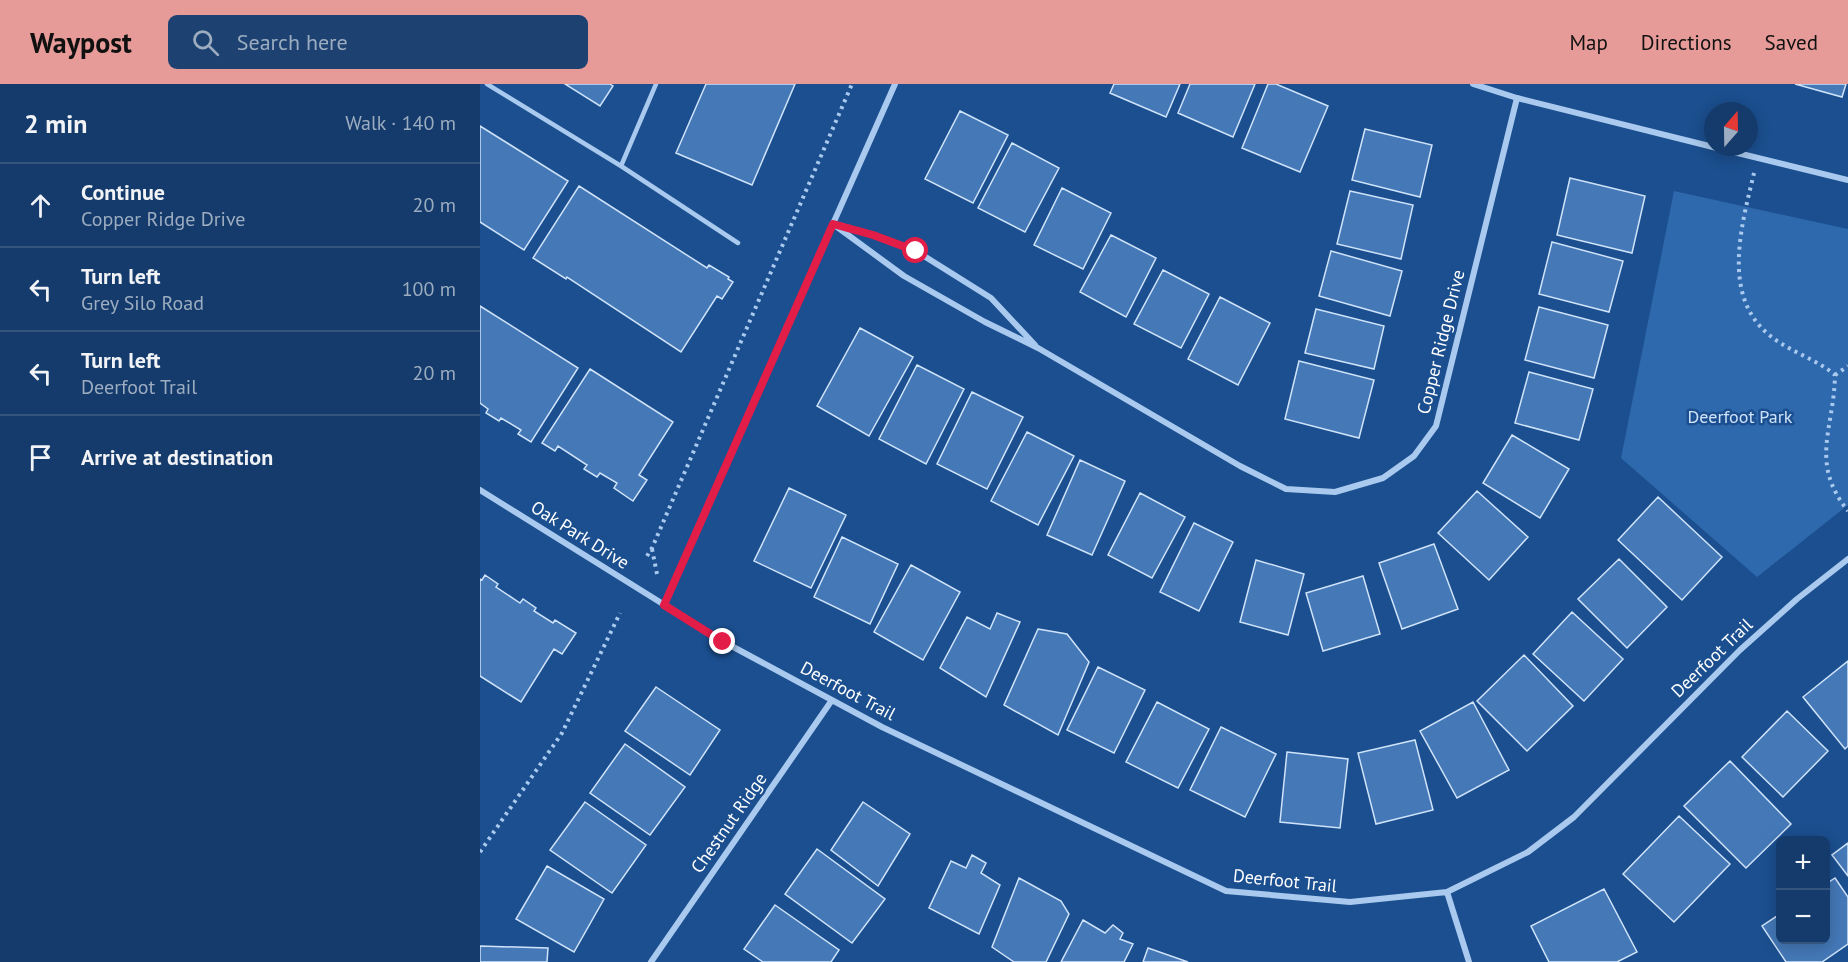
<!DOCTYPE html>
<html lang="en">
<head>
<meta charset="utf-8">
<style>
  body { margin:0; font-family:"PT Sans",sans-serif; background:#1d4271; color:#f1f3f6 }
  .controls { position:absolute; right:18px; bottom:18px; display:grid; overflow:hidden; border-radius:9px; box-shadow:0 3px 15px #0003 }
  .controls button { width:54px; height:54px; display:grid; place-items:center; padding:0; border:0; border-bottom:2px solid #33557e; background:#143b6b; color:#f1f3f6; font:30px sans-serif }
  .compass { position:absolute; left:1224px; top:18px; width:54px; height:54px; border-radius:50%; background:#143b6b; box-shadow:0 3px 15px #0003; rotate:20deg }
  .stop { position:absolute; width:18px; height:18px; margin:-14px; border:4px solid #e11d48; border-radius:50%; background:#fff }
  .stop.end { background:#e11d48; border-color:#fff; box-shadow:0 2px 6px #0008 }
  .list { margin:0; padding:0; list-style:none }
  h2 { display:flex; justify-content:space-between; align-items:center; height:78px; margin:0; padding:0 24px; font-size:26px }
  h2 small { font-size:20px; font-weight:400; color:#9dadc1 }
  .list li { display:grid; grid-template-columns:39px 1fr auto; gap:18px; align-items:center; box-sizing:border-box; height:84px; padding:0 24px; border-top:2px solid #33557e }
  .list b { display:block; font-size:22px; white-space:nowrap }
  .list p { margin:0; font-size:20px; white-space:nowrap; color:#9dadc1 }
  .list em { font-size:20px; font-style:normal; color:#9dadc1 }
  .icon { flex:none; width:33px; height:33px; fill:none; stroke:currentColor; stroke-width:2; stroke-linecap:round; stroke-linejoin:round }
  .map { position:relative; flex:none; width:1368px; height:878px; overflow:hidden }
  header { display:flex; align-items:center; gap:36px; box-sizing:border-box; height:84px; padding:0 30px; background:#e69b98; color:#111 }
  header strong { font-size:28px }
  nav { display:flex; gap:33px; margin-inline-start:auto; font-size:21px }
  .search { width:420px; height:54px; background:#1d4271; display:flex; align-items:center; gap:15px; box-sizing:border-box; padding:0 21px; border-radius:9px; color:#9dadc1; font-size:22px }
  main { display:flex }
  aside { flex:1; background:#143b6b }
  .map>svg:first-child { display:block }
</style>
</head>
<body>
<header>
<strong>Waypost</strong>
<div class="search"><svg class="icon" aria-label="search" viewBox="0 0 24 24"><circle cx="10" cy="10" r="6"/><path d="M15 15l6 6"/></svg>Search here</div>
<nav><a>Map</a><a>Directions</a><a>Saved</a></nav>
</header>
<main>
<aside>
<h2>2 min<small>Walk · 140 m</small></h2>
<ul class="list">
<li><svg class="icon" aria-label="ahead" viewBox="0 0 24 24"><path d="M12 20V5M6 11l6-6 6 6"/></svg><div><b>Continue</b><p>Copper Ridge Drive</p></div><em>20 m</em></li>
<li><svg class="icon" aria-label="left" viewBox="0 0 24 24"><path d="M17 20v-9H6M10 6l-5 5 5 5"/></svg><div><b>Turn left</b><p>Grey Silo Road</p></div><em>100 m</em></li>
<li><svg class="icon" aria-label="left" viewBox="0 0 24 24"><path d="M17 20v-9H6M10 6l-5 5 5 5"/></svg><div><b>Turn left</b><p>Deerfoot Trail</p></div><em>20 m</em></li>
<li><svg class="icon" aria-label="arrive" viewBox="0 0 24 24"><path d="M6 21V4h12l-3 4 3 4H6"/></svg><div><b>Arrive at destination</b></div></li>
</ul>
</aside>
<div class="map">
<svg width="1368" height="878" viewBox="0 0 1368 878">
  <rect width="100%" height="100%" fill="#1b4f8f"/>
  <path fill="#2e69ad" d="M 1194,107 L 1368,145 L 1368,421 L 1277,493 L 1141,374 Z"/>
  <path fill="#4478b7" stroke="#cfe3fa" stroke-width="1.5" d="M 85,0 L 130,0 L 133,2 L 120,22 Z
    M 226,0 L 315,0 L 272,101 L 196,69 Z
    M 634,0 L 700,0 L 686,33 L 630,9 Z
    M 710,0 L 775,0 L 753,53 L 698,29 Z
    M 788,0 L 796,0 L 848,22 L 820,88 L 762,64 Z
    M 1315,0 L 1366,0 L 1362,13 Z
    M 480,27 L 528,51 L 493,119 L 445,95 Z
    M 0,42 L 88,97 L 44,166 L 0,138 Z
    M 885,45 L 952,61 L 940,113 L 872,96 Z
    M 532,59 L 579,84 L 545,148 L 498,124 Z
    M 1090,94 L 1165,112 L 1152,169 L 1077,151 Z
    M 99,102 L 227,184 L 229,181 L 249,193 L 248,195 L 253,198 L 242,215 L 237,212 L 201,268 L 87,193 L 86,195 L 53,174 Z
    M 582,104 L 631,129 L 603,185 L 554,161 Z
    M 870,107 L 933,121 L 921,175 L 857,160 Z
    M 631,151 L 676,174 L 646,233 L 600,208 Z
    M 1072,158 L 1143,177 L 1129,228 L 1059,210 Z
    M 851,167 L 922,187 L 910,232 L 839,212 Z
    M 683,186 L 729,210 L 701,264 L 654,240 Z
    M 740,213 L 790,239 L 758,301 L 708,275 Z
    M 0,222 L 98,284 L 51,358 L 38,350 L 41,346 L 21,334 L 19,337 L 6,329 L 8,325 L 0,319 Z
    M 1059,223 L 1128,241 L 1114,294 L 1045,276 Z
    M 836,225 L 904,242 L 894,285 L 825,269 Z
    M 380,244 L 433,273 L 389,352 L 337,322 Z
    M 819,277 L 894,296 L 879,354 L 805,335 Z
    M 437,281 L 484,305 L 446,380 L 399,355 Z
    M 110,285 L 193,338 L 159,391 L 167,396 L 153,417 L 134,404 L 137,399 L 120,389 L 117,393 L 104,385 L 107,381 L 78,362 L 75,367 L 62,359 Z
    M 1049,288 L 1113,305 L 1099,356 L 1035,339 Z
    M 492,308 L 543,333 L 507,405 L 457,380 Z
    M 547,348 L 594,372 L 558,441 L 511,417 Z
    M 1032,351 L 1089,385 L 1060,434 L 1003,399 Z
    M 600,376 L 645,397 L 612,471 L 567,451 Z
    M 309,404 L 366,431 L 331,504 L 274,477 Z
    M 997,407 L 1048,453 L 1009,496 L 958,449 Z
    M 660,409 L 705,433 L 672,494 L 628,471 Z
    M 1178,413 L 1242,473 L 1202,516 L 1138,456 Z
    M 714,439 L 753,458 L 719,527 L 680,508 Z
    M 362,453 L 418,480 L 390,540 L 334,513 Z
    M 954,460 L 978,525 L 922,545 L 899,479 Z
    M 1139,475 L 1187,523 L 1147,564 L 1098,515 Z
    M 776,476 L 824,490 L 808,551 L 760,538 Z
    M 431,481 L 480,508 L 443,576 L 394,548 Z
    M 5,491 L 18,500 L 16,503 L 40,519 L 43,515 L 56,524 L 54,527 L 73,539 L 75,536 L 96,549 L 82,570 L 74,565 L 41,618 L 0,592 L 0,495 L 2,496 Z
    M 883,492 L 900,550 L 843,567 L 826,509 Z
    M 1092,528 L 1143,575 L 1104,617 L 1053,570 Z
    M 517,529 L 540,538 L 506,613 L 460,584 L 487,533 L 510,545 Z
    M 558,545 L 587,550 L 609,578 L 578,651 L 524,621 Z
    M 1044,571 L 1093,622 L 1047,667 L 997,617 Z
    M 1368,577 L 1368,662 L 1365,665 L 1323,613 Z
    M 618,583 L 665,606 L 634,669 L 587,646 Z
    M 176,603 L 240,646 L 210,691 L 145,647 Z
    M 677,618 L 729,645 L 698,704 L 646,678 Z
    M 993,618 L 1029,686 L 977,714 L 940,647 Z
    M 1307,627 L 1348,667 L 1303,713 L 1262,673 Z
    M 741,643 L 796,670 L 765,733 L 710,706 Z
    M 935,656 L 953,726 L 896,740 L 878,669 Z
    M 145,660 L 205,703 L 170,751 L 110,709 Z
    M 807,668 L 868,675 L 860,744 L 800,738 Z
    M 1250,677 L 1311,740 L 1266,784 L 1204,722 Z
    M 105,718 L 166,761 L 132,809 L 70,766 Z
    M 383,718 L 430,750 L 398,802 L 351,766 Z
    M 1199,732 L 1250,780 L 1194,838 L 1143,790 Z
    M 1368,759 L 1368,792 L 1352,771 Z
    M 337,765 L 405,815 L 372,859 L 305,810 Z
    M 492,771 L 506,779 L 501,789 L 520,801 L 499,850 L 449,824 L 471,777 L 486,784 Z
    M 67,782 L 124,815 L 94,868 L 36,835 Z
    M 539,794 L 581,817 L 589,830 L 566,878 L 534,878 L 512,863 Z
    M 1355,794 L 1368,813 L 1368,860 L 1342,878 L 1306,878 L 1282,842 L 1300,830 L 1300,856 L 1346,856 L 1346,800 Z
    M 1124,805 L 1157,868 L 1137,878 L 1069,878 L 1051,842 Z
    M 295,821 L 359,866 L 351,878 L 283,878 L 264,865 Z
    M 603,836 L 625,849 L 633,841 L 643,849 L 640,855 L 653,860 L 644,878 L 581,878 Z
    M 0,862 L 68,864 L 67,878 L 0,878 Z
    M 668,864 L 708,878 L 663,878 Z"/>
  <g fill="none" stroke-linecap="round" stroke-linejoin="round">
    <path stroke="#a9c9ee" stroke-width="4" stroke-dasharray="3 4.5" stroke-linecap="butt" d="M 1274,89 C 1262,140 1241,210 1288,250 C 1309,268 1335,274 1355,291 C 1354,346 1329,378 1368,427
      M 1355,291 L 1368,282
      M 172,465 L 177,490
      M 167,472 L 172,464 L 372,0
      M 0,768 L 82,649 L 140,529"/>
    <path stroke="#a9c9ee" stroke-width="4.5" d="M 7,0 L 141,82 L 258,159
      M 141,82 L 176,0"/>
    <path stroke="#a9c9ee" stroke-width="6" d="M 993,0 L 1037,14 L 1233,63
      M 1233,63 L 1368,96
      M 353,140 L 424,192 L 505,238 L 558,264 L 760,382 L 806,405 L 855,408 L 903,394 L 934,372 L 956,342 L 1037,14
      M 358,141 L 393,151 L 436,167 L 511,214 L 555,261
      M 0,406 L 244,558 L 402,643 L 746,807 L 870,818 L 967,808 L 1048,768 L 1094,733 L 1260,566 L 1317,515 L 1368,475
      M 184,521 L 415,0
      M 967,808 L 989,878
      M 171,878 L 352,616"/>
  </g>
  <g fill="none" stroke-linecap="round" stroke-linejoin="round">
    <path stroke="#e11d48" stroke-width="8" d="M 243,558 L 184,521 L 353,140 L 393,151 L 436,167"/>
  </g>
  <g text-anchor="middle" stroke-width="5" stroke-linejoin="round" paint-order="stroke">
    <g font-size="18" fill="#fff" stroke="#1b4f8f">
      <text transform="translate(961 258) rotate(-76)" y="6">Copper Ridge Drive</text>
      <text transform="translate(100 451) rotate(32)" y="6">Oak Park Drive</text>
      <text transform="translate(1232 574) rotate(-44)" y="6">Deerfoot Trail</text>
      <text transform="translate(368 607) rotate(28)" y="6">Deerfoot Trail</text>
      <text transform="translate(249 739) rotate(-55)" y="6">Chestnut Ridge</text>
      <text transform="translate(805 797) rotate(6)" y="6">Deerfoot Trail</text>
    </g>
    <g font-size="18" fill="#cfe3fa" stroke="#1b4f8f">
      <text x="1260" y="339">Deerfoot Park</text>
    </g>
  </g>
</svg>
<div class="controls">
<button>+</button>
<button>−</button>
</div>
<svg class="compass" viewBox="-18 -18 36 36"><path d="M0-13l5 13h-10z" fill="#e53935"/><path d="M0 13l5-13h-10z" fill="#9dadc1"/></svg>
<div class="stop" style="left:436px;top:167px"></div>
<div class="stop end" style="left:243px;top:558px"></div>
</div>
</main>
</body>
</html>
